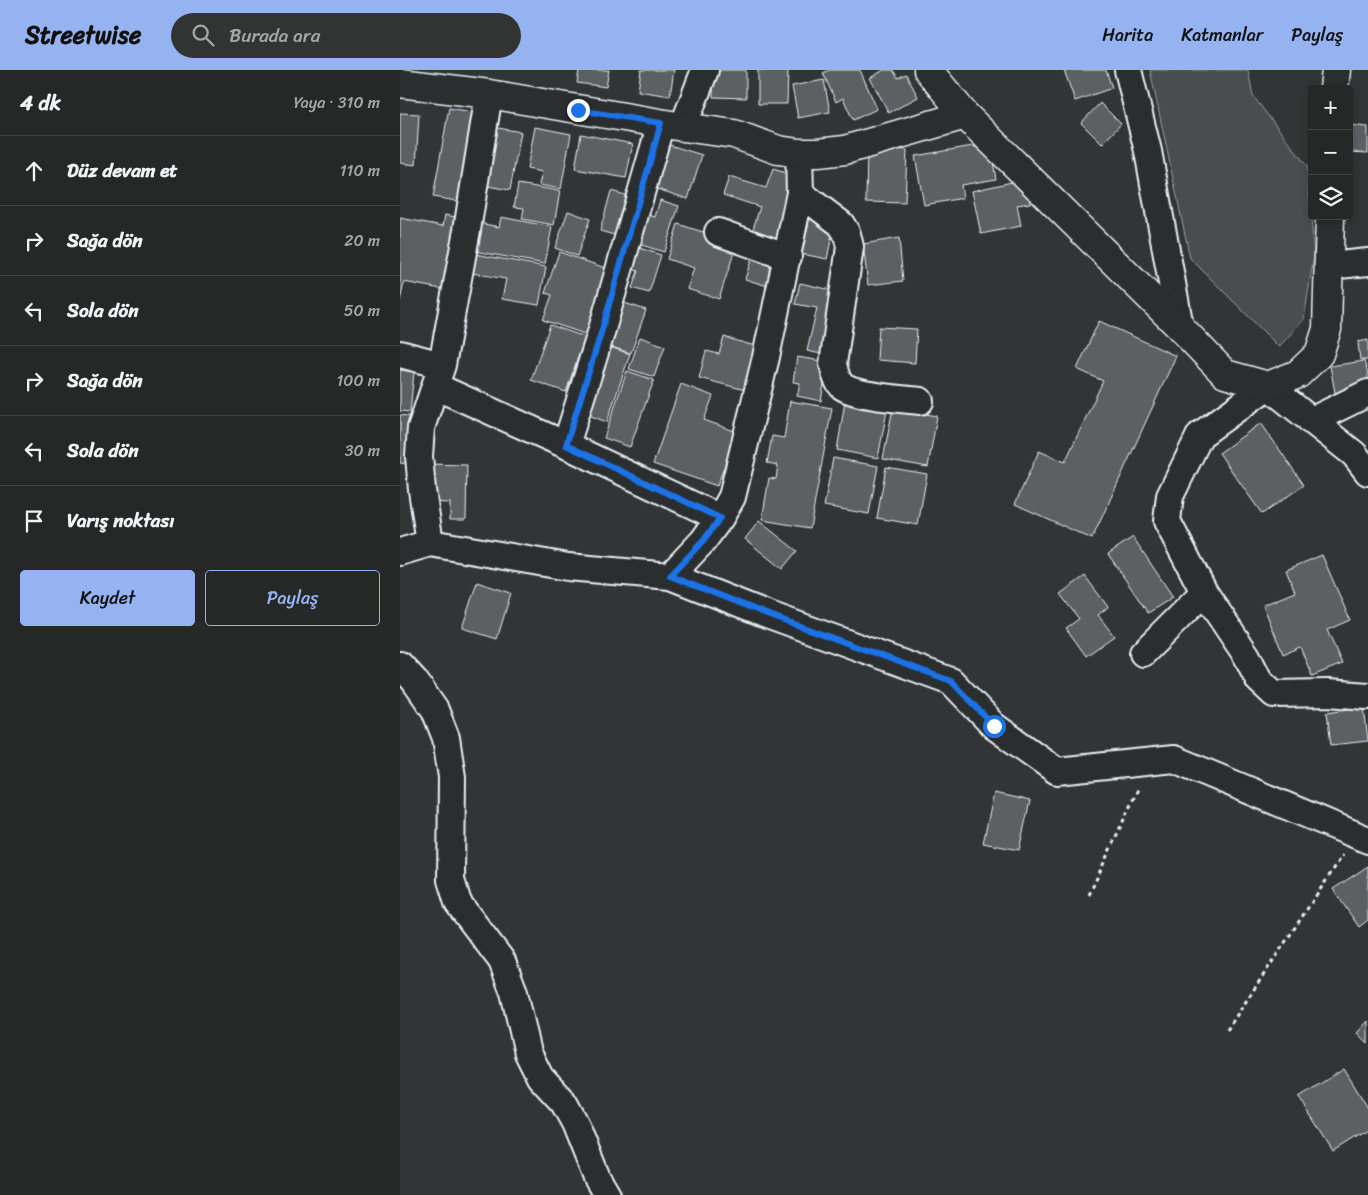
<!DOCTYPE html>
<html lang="tr">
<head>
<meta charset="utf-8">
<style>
  body { margin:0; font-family:Sriracha,sans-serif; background:#323434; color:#f1f3f6 }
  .controls { position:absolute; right:15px; top:15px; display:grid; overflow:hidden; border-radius:5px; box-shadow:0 2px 8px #0003 }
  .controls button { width:45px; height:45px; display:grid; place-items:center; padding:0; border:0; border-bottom:1px solid #424445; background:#262828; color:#f1f3f6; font:25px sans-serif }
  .stop { position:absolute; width:15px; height:15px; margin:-11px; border:4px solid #1a73e8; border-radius:50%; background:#fff }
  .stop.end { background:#1a73e8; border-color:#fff; box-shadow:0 1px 5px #0008 }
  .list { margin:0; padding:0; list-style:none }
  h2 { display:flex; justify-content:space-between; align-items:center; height:65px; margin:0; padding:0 20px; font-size:21px }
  h2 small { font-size:16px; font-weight:400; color:#a4a6a8 }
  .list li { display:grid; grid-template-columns:32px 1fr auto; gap:15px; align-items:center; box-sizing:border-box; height:70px; padding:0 20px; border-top:1px solid #424445 }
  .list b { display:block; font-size:19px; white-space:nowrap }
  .list em { font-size:16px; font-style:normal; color:#a4a6a8 }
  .actions { display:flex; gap:10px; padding:15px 20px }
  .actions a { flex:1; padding:11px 0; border:1px solid #95b2f1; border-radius:5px; text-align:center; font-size:18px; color:#95b2f1 }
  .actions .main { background:#95b2f1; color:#111 }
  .icon { flex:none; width:28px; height:28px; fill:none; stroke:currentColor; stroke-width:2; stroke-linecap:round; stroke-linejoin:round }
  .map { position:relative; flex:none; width:968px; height:1125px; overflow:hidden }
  header { display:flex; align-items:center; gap:30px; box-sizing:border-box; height:70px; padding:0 25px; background:#95b2f1; color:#111 }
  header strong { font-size:24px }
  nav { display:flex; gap:28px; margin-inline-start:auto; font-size:18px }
  .search { width:350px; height:45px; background:#323434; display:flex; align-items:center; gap:12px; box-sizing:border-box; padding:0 18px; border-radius:28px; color:#a4a6a8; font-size:19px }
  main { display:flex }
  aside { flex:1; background:#262828 }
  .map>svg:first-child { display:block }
</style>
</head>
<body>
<header>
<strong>Streetwise</strong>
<div class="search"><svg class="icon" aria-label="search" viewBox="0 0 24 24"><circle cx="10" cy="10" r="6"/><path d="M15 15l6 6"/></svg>Burada ara</div>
<nav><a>Harita</a><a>Katmanlar</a><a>Paylaş</a></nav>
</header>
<main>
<aside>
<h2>4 dk<small>Yaya · 310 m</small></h2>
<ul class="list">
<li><svg class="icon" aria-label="ahead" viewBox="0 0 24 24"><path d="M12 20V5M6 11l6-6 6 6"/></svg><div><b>Düz devam et</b></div><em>110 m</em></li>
<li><svg class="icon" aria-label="right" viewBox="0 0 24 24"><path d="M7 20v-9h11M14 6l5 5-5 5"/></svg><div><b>Sağa dön</b></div><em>20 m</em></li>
<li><svg class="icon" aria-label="left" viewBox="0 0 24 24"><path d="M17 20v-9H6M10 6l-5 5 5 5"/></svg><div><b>Sola dön</b></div><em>50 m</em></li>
<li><svg class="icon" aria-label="right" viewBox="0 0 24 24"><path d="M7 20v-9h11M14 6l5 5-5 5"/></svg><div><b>Sağa dön</b></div><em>100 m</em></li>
<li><svg class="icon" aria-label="left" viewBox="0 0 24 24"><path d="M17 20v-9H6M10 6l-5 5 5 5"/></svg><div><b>Sola dön</b></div><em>30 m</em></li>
<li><svg class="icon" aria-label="arrive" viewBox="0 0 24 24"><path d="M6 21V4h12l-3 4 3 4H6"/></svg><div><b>Varış noktası</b></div></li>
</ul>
<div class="actions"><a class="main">Kaydet</a><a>Paylaş</a></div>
</aside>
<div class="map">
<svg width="968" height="1125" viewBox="0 0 968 1125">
  <rect width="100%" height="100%" fill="#323536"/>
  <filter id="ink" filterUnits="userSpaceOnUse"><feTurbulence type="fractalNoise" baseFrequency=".02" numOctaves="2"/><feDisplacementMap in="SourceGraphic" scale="10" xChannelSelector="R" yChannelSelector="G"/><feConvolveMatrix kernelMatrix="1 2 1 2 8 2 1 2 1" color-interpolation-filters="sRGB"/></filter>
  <g filter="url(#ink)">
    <path fill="#494d4f" stroke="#989fa4" d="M 750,0 L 848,0 L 853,26 L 907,96 L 914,185 L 904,249 L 879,277 L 790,188 Z"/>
    <path fill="#5c6063" stroke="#e8f1f8" d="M 179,0 L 209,0 L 206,17 L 177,13 Z
      M 241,0 L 274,0 L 270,26 L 238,21 Z
      M 314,0 L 346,0 L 346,28 L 313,27 Z
      M 358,0 L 388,0 L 387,34 L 358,34 Z
      M 429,0 L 460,0 L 477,39 L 453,50 L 443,28 L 436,32 L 423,3 Z
      M 484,0 L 493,0 L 498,8 L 506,4 L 518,27 L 489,43 L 470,8 Z
      M 664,0 L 706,0 L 712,18 L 675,31 Z
      M 424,10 L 430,42 L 398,48 L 392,16 Z
      M 700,33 L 721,54 L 702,74 L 681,53 Z
      M 49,38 L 84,44 L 68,133 L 33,127 Z
      M 0,43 L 19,44 L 16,95 L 0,93 Z
      M 949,55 L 968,57 L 968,83 L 949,82 Z
      M 87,56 L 121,62 L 110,120 L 76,114 Z
      M 135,57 L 171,64 L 161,119 L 139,115 L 142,102 L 127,99 Z
      M 181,64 L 233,74 L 226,108 L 175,99 Z
      M 263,73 L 302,85 L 288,129 L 248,116 Z
      M 573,76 L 592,86 L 596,109 L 561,115 L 563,128 L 524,135 L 515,86 Z
      M 467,78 L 507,80 L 505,133 L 466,132 Z
      M 373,99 L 399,107 L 379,170 L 352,162 L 360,137 L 323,125 L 329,107 L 366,118 Z
      M 625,109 L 630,133 L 617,135 L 621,156 L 581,164 L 572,121 Z
      M 118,114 L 160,121 L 154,155 L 122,149 L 124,138 L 114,137 Z
      M 211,121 L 236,128 L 225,168 L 200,161 Z
      M 260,130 L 279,136 L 264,182 L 232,172 L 241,143 L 255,147 Z
      M 168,141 L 190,149 L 177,186 L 155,178 Z
      M 45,145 L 66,149 L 52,221 L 4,212 L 0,231 L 0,148 L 43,156 Z
      M 410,146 L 435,151 L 427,189 L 402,184 Z
      M 101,147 L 152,157 L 145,194 L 69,180 L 74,152 L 99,157 Z
      M 278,154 L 337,173 L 319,229 L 287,219 L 294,198 L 267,189 Z
      M 499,168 L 503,211 L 468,215 L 463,174 Z
      M 230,175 L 261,185 L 249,223 L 232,218 L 238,201 L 224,196 Z
      M 159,182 L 211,200 L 188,265 L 143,250 L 152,225 L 145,223 Z
      M 75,184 L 146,197 L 139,235 L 102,229 L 106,209 L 72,203 Z
      M 353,184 L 383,193 L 374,218 L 345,209 Z
      M 400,213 L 440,222 L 426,285 L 407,281 L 417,238 L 395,234 Z
      M 218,231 L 246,240 L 231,283 L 202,274 Z
      M 699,251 L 776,286 L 692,469 L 615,434 L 639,381 L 665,392 L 703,311 L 677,299 Z
      M 150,255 L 185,267 L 166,322 L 131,310 Z
      M 479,257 L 517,259 L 515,293 L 477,290 Z
      M 240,267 L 265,276 L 254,307 L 229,299 Z
      M 324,267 L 365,279 L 353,322 L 299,308 L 306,281 L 319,284 Z
      M 968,270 L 968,290 L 960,290 L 958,272 Z
      M 204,275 L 230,284 L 207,352 L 180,342 Z
      M 397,287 L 428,292 L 421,331 L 397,326 L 400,313 L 393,312 Z
      M 964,291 L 968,304 L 968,320 L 937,333 L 930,296 Z
      M 0,300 L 14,302 L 10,342 L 0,341 Z
      M 227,301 L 254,310 L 230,377 L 204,368 Z
      M 281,314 L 313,326 L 304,350 L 337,362 L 317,416 L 253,394 Z
      M 390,331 L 432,338 L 410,458 L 362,450 L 369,408 L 376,409 L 378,395 L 367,393 L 372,366 L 384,368 Z
      M 445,332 L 487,340 L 478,388 L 437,380 Z
      M 493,338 L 537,346 L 528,397 L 483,389 Z
      M 0,345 L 15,347 L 11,394 L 0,393 Z
      M 861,353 L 904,415 L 862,444 L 819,383 Z
      M 433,388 L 478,396 L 469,444 L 424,436 Z
      M 26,394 L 67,395 L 66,449 L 50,449 L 50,433 L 25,432 Z
      M 486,397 L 527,404 L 518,455 L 477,448 Z
      M 359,451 L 397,481 L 382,499 L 345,469 Z
      M 733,467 L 773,527 L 748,543 L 708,484 Z
      M 922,485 L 950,550 L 927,560 L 942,594 L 912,606 L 900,577 L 883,584 L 863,535 L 895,522 L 886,500 Z
      M 685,506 L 708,537 L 698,545 L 714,566 L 686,586 L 666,558 L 679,549 L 660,524 Z
      M 77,512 L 111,523 L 97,569 L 62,558 Z
      M 964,637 L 968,671 L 931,675 L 927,642 Z
      M 594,723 L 630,731 L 619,780 L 583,773 Z
      M 968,796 L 968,850 L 959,857 L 933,819 Z
      M 968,951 L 968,974 L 957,963 Z
      M 944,999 L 968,1038 L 968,1059 L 933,1081 L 899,1027 Z"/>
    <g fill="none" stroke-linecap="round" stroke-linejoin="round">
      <g stroke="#e8f1f8" stroke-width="30">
        <path id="minor" d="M 728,0 L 748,81 L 780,257
          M 283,57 L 305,0
          M 400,123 L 441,154 L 447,164 L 450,177 L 433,294 C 435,302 436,310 442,316 C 455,326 502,329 520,331
          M 318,162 L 388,187
          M 929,196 L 968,192
          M 0,284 L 42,295
          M 35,316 L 166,375 L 320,448
          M 911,351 L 968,323
          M 166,375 L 201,263 L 261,53
          M 968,402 L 954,384 L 868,316 L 800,365 L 770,426 L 767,451 L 804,522 L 847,586 L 859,610 L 874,624 L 928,623 L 968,626
          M 30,473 L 22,420 L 19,386 L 21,358 L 42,295 L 67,160 L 89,24
          M 0,482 L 30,473 L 168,497 L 270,506 L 364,543 L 551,611 L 594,656 L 657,701 L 774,689 L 968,770
          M 270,506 L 303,471 L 320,448 L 332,427 L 366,287 L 400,123 L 399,83
          M 743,583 L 804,522
          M 0,595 L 14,610 L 35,640 L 46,668 L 52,707 L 51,810 L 58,833 L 102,891 L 114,922 L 128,983 L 140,1007 L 164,1033 L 175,1053 L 197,1108 L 207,1125"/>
      </g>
      <g stroke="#e8f1f8" stroke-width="31">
        <path id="tertiary" d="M 528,0 L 565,45 L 780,257 L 825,304 L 868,316 L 898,304 L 919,284 L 927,259 L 930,146
          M 0,13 L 89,24 L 283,57 L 334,64 L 378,80 L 399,83 L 418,83 L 445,80 L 565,45
          M 934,19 L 936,0"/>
      </g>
      <path stroke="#e8f1f8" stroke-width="3" stroke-dasharray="4 4" stroke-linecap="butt" d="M 689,825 L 739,717
        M 827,960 L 943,785"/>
      <use href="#minor" stroke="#2a2d2e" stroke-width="26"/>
      <use href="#tertiary" stroke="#2a2d2e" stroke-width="28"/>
    </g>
  </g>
  <g fill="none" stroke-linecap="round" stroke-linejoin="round" filter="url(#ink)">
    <path stroke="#1a73e8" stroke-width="6" d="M 178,40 L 261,53 L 201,263 L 166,375 L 320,448 L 303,471 L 270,506 L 364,543 L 551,611 L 594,656"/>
  </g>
</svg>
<div class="controls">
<button>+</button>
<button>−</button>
<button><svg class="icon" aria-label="layers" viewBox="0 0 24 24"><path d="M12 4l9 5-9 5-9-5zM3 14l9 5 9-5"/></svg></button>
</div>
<div class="stop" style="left:594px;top:656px"></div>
<div class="stop end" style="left:178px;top:40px"></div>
</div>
</main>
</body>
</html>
